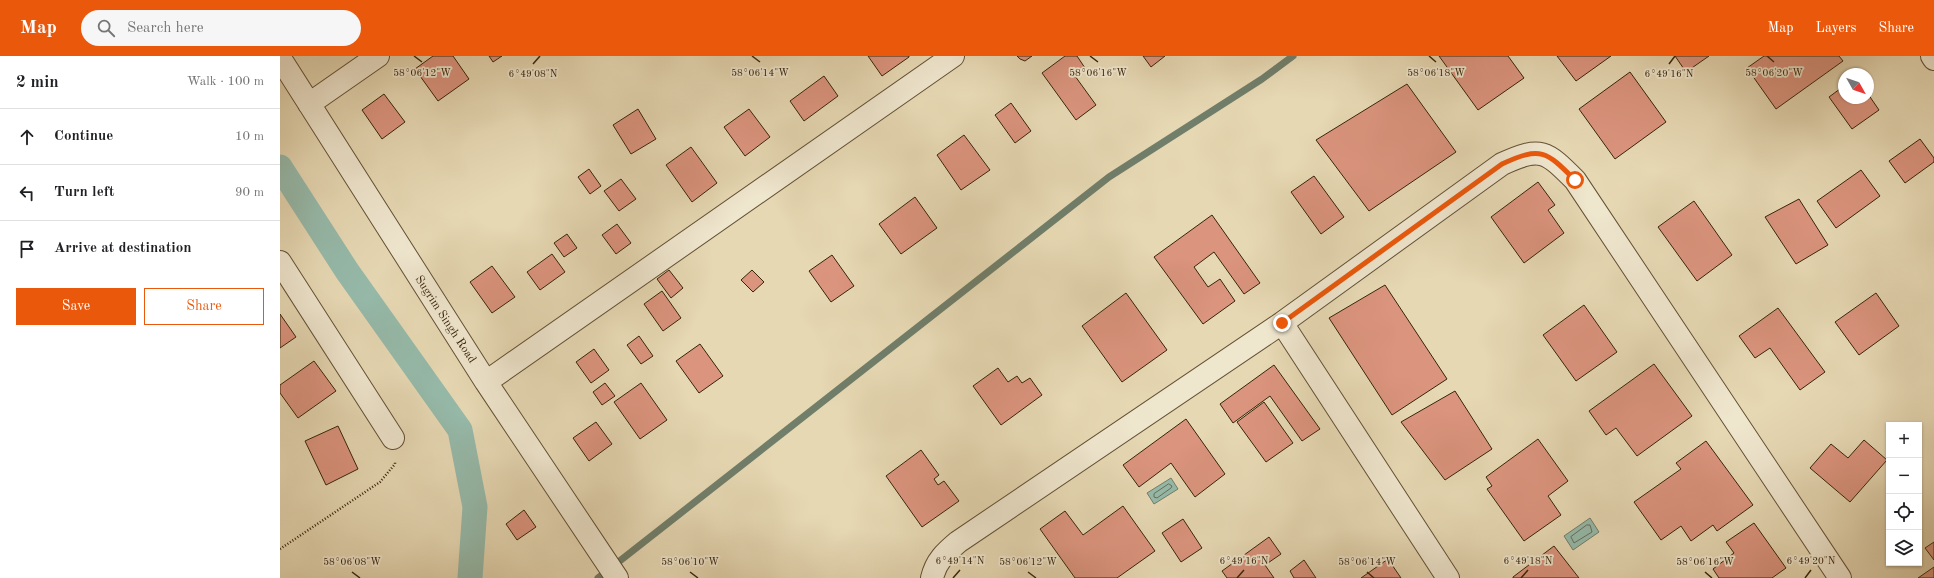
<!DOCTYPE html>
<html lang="en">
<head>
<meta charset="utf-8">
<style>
  body { margin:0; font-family:"Old Standard TT",serif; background:#f6f6f6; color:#202124 }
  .controls { position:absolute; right:12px; bottom:12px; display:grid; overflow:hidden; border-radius:0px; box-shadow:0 1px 3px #0004 }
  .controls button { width:36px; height:36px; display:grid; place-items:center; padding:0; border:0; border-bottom:1px solid #e0e0e0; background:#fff; color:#202124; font:20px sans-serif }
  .compass { position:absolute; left:1558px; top:12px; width:36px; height:36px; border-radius:50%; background:#fff; box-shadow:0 1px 3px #0004; rotate:130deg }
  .stop { position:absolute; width:12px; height:12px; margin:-9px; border:3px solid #ea580c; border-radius:50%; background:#fff }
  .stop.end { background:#ea580c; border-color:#fff; box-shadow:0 1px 4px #0008 }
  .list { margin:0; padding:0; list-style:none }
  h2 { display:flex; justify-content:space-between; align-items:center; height:52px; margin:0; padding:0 16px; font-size:17px }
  h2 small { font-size:13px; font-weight:400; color:#757577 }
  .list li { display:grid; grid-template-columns:26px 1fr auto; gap:12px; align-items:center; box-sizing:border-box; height:56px; padding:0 16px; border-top:1px solid #e0e0e0 }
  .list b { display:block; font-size:15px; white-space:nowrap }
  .list em { font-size:13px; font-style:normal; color:#757577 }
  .actions { display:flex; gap:8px; padding:12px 16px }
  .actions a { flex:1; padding:9px 0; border:1px solid #ea580c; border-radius:0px; text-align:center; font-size:14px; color:#ea580c }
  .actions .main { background:#ea580c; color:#fff }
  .icon { flex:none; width:22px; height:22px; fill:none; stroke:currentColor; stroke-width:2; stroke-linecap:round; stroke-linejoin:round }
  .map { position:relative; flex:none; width:1654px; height:522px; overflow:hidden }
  header { display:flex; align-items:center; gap:24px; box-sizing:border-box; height:56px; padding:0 20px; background:#ea580c; color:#fff }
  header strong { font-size:19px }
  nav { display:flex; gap:22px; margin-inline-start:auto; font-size:14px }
  .search { width:280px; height:36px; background:#f6f6f6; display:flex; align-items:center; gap:10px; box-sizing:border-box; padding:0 14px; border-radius:22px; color:#757577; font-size:15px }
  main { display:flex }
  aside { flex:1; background:#fff }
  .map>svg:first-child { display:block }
</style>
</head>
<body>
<header>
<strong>Map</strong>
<div class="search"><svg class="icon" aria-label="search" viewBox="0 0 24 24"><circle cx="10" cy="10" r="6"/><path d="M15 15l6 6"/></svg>Search here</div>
<nav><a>Map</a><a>Layers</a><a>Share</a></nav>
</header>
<main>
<aside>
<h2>2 min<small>Walk · 100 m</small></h2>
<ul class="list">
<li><svg class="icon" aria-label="ahead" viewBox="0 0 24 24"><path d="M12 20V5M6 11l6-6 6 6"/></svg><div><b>Continue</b></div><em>10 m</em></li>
<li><svg class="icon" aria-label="left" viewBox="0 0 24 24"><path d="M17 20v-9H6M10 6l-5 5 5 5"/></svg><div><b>Turn left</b></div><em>90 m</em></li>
<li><svg class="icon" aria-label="arrive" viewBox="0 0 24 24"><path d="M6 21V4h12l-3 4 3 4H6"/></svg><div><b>Arrive at destination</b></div></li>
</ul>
<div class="actions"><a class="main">Save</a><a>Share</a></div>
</aside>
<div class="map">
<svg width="1654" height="522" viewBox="0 0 1654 522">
  <rect width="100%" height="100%" fill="#e6d8b3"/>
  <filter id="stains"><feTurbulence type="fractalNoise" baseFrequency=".005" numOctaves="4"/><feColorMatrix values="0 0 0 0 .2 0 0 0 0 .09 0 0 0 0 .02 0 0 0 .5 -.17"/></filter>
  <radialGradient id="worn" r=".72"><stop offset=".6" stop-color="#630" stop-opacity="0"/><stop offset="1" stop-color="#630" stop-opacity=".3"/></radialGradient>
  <path fill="#96baaa" stroke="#707e6a" d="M 891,422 L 898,433 L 874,448 L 867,437 Z
    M 1310,462 L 1319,476 L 1293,494 L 1284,480 Z"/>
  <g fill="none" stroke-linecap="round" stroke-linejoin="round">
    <path stroke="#676f5a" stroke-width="1" d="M 889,428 L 892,430 L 891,432 L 877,442 L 874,441 L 874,438 Z
      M 1307,469 L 1310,469 L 1312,476 L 1294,487 L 1291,481 Z"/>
    <path stroke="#707e6a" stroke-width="7" d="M 318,522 L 829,121 L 982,23 L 1013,0"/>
    <path stroke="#96baaa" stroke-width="25" d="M 0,111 L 67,215 L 180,374 L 195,451 L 190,522"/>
  </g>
  <path fill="#db947e" stroke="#38240a" d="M 153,0 L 173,0 L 189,23 L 158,45 L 135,13 Z
    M 209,0 L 222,0 L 213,6 Z
    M 588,0 L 629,0 L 629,1 L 602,20 Z
    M 737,0 L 752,0 L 745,5 L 740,3 Z
    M 785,0 L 797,0 L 805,12 L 795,20 L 816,49 L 796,64 L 762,17 Z
    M 863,0 L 885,0 L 871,11 Z
    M 1159,0 L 1228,0 L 1244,22 L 1198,54 Z
    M 1277,0 L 1331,0 L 1296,25 Z
    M 1395,0 L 1429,0 L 1406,16 Z
    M 1484,0 L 1559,0 L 1563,5 L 1496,53 L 1467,12 Z
    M 1350,16 L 1386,66 L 1335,103 L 1299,53 Z
    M 544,20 L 558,40 L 524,65 L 510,45 Z
    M 1127,28 L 1176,96 L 1089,155 L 1036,84 Z
    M 1564,30 L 1564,42 L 1588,42 L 1588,38 L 1599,54 L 1572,73 L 1549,41 Z
    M 104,38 L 125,66 L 102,83 L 82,54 Z
    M 731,47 L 751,75 L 735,87 L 715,59 Z
    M 358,53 L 376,83 L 351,98 L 333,69 Z
    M 469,53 L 490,81 L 465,100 L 444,71 Z
    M 684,79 L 710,114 L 681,134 L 657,99 Z
    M 1640,83 L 1654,102 L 1654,106 L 1625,127 L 1609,105 Z
    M 411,91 L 437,127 L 412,146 L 386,109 Z
    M 309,113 L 321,130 L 310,138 L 298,121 Z
    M 1581,114 L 1600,140 L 1556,172 L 1537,145 Z
    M 1034,120 L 1064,161 L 1041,178 L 1011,136 Z
    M 341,123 L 356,143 L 339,155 L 324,135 Z
    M 1258,126 L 1275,149 L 1268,154 L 1284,177 L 1244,207 L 1211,161 Z
    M 635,141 L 657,172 L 621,198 L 599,168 Z
    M 1519,143 L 1548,189 L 1516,208 L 1485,161 Z
    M 1414,145 L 1452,199 L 1417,225 L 1378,171 Z
    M 932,159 L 980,227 L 964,238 L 934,196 L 914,211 L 928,231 L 940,223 L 955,245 L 923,268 L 874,201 Z
    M 337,168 L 351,187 L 336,198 L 322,179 Z
    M 287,178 L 297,192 L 284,201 L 274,187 Z
    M 272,198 L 285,216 L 260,234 L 247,216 Z
    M 552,199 L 574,230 L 551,246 L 529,215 Z
    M 212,210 L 235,241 L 212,257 L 190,226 Z
    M 389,214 L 403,232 L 391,242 L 377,223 Z
    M 472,214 L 484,226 L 473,236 L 461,224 Z
    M 1105,229 L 1167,323 L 1112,359 L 1049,262 Z
    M 382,235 L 401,262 L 383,275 L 364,248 Z
    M 846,237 L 887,294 L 842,326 L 802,270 Z
    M 1596,237 L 1619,270 L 1579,299 L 1555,266 Z
    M 1304,249 L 1337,296 L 1296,325 L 1263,279 Z
    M 1498,252 L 1545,316 L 1520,334 L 1490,292 L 1475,302 L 1459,280 Z
    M 0,258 L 16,281 L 0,292 Z
    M 359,280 L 373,300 L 361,308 L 347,289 Z
    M 420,288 L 443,320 L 419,337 L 396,305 Z
    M 314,293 L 329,314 L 311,327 L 296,306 Z
    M 34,305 L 56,335 L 18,362 L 0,337 L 0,329 Z
    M 1374,308 L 1412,360 L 1357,400 L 1336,372 L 1326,379 L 1309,355 Z
    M 994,309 L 1040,373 L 1022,385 L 990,340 L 953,367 L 940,348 Z
    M 718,312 L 728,326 L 737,320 L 742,327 L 750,322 L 762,339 L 721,369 L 693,330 Z
    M 325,327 L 335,340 L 322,349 L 313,336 Z
    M 361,327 L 387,364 L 360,383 L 334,346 Z
    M 1175,335 L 1212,393 L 1165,424 L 1121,366 Z
    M 984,346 L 1013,387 L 986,406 L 957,366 Z
    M 906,363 L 945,418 L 915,441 L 891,407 L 859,431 L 843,409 Z
    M 316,366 L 332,388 L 309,405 L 293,382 Z
    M 58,370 L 78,413 L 46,429 L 25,385 Z
    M 1258,383 L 1288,425 L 1268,440 L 1281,459 L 1244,485 L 1207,433 L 1212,430 L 1206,421 Z
    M 1584,384 L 1607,404 L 1570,446 L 1530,412 L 1551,388 L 1568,402 Z
    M 1426,385 L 1473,449 L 1437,475 L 1433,469 L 1411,485 L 1401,470 L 1381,484 L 1354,446 L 1401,413 L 1396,407 Z
    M 641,394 L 659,419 L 654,423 L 658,429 L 664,425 L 679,445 L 642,471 L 606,420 Z
    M 843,450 L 875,495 L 837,522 L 795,522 L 760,473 L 785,455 L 803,479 Z
    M 244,454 L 256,471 L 237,484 L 226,468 Z
    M 903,463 L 922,492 L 901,506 L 882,477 Z
    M 1474,467 L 1506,512 L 1492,522 L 1439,522 L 1433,513 L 1454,497 L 1446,486 Z
    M 989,481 L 1001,498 L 985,509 L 994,522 L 947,522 L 942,515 Z
    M 1654,486 L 1654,504 L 1645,492 Z
    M 1274,490 L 1299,522 L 1233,522 L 1233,521 Z
    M 1108,503 L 1121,522 L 1081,522 Z
    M 1024,504 L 1036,522 L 1014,522 L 1010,515 Z
    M 1654,511 L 1654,522 L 1638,522 Z"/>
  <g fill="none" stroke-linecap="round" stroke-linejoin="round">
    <g stroke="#645134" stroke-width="24">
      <path id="minor" d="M 1652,0 L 1654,3
        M 0,2 L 206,326 L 337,522
        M 29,48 L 98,0
        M 0,206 L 113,382
        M 1002,267 L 1168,522
        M 206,326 L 673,0
        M 652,522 C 656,505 665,497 678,486 L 1002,267 L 1222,108 C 1261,90 1266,95 1295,124 L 1560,522"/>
    </g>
    <path stroke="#38240a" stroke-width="2.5" stroke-dasharray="1 2" stroke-linecap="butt" d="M 0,493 L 100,426 L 115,408 L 115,405"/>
    <use href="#minor" stroke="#efe6ce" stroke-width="22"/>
  </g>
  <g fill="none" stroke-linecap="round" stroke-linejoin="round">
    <path stroke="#ea580c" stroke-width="5" d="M 1002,267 L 1222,108 C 1261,90 1266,95 1295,124"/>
  </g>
  <path fill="none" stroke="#38240a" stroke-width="1.5" d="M 134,0 L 142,6M 472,0 L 480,6M 810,0 L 818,6M 1149,0 L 1156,6M 1487,0 L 1494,6M 253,8 L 260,0M 1389,8 L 1395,0M 72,516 L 80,522M 410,516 L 418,522M 748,516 L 756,522M 1087,516 L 1094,522M 1425,516 L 1432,522M 673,522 L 680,514M 957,522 L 964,514M 1241,522 L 1248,514M 1525,522 L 1531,514"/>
  <g text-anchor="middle" stroke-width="3.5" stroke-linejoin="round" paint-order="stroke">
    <g font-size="12" fill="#38240a" stroke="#efe6ce">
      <text transform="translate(166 263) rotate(57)" y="4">Sugrim Singh Road</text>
    </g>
  </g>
  <g font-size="10" text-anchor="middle" fill="#38240a" stroke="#efe6ce" stroke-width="3.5" stroke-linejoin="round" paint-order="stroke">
    <text x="142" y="20">58°06'12"W</text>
    <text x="480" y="20">58°06'14"W</text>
    <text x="818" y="20">58°06'16"W</text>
    <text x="1156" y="20">58°06'18"W</text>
    <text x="1494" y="20">58°06'20"W</text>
    <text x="253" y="21">6°49'08"N</text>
    <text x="1389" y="21">6°49'16"N</text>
    <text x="680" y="508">6°49'14"N</text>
    <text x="964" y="508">6°49'16"N</text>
    <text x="1248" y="508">6°49'18"N</text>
    <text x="1531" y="508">6°49'20"N</text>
    <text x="72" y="509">58°06'08"W</text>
    <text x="410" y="509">58°06'10"W</text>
    <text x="748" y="509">58°06'12"W</text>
    <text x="1087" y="509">58°06'14"W</text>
    <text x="1425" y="509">58°06'16"W</text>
  </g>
  <rect width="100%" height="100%" filter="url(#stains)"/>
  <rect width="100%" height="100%" fill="url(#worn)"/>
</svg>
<div class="controls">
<button>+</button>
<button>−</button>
<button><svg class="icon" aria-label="locate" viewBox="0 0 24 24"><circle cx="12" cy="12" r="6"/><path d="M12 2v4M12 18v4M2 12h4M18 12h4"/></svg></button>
<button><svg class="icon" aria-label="layers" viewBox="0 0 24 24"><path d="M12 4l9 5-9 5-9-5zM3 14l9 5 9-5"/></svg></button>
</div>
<svg class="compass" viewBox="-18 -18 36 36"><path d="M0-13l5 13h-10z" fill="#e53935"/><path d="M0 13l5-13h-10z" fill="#757577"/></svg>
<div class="stop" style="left:1295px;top:124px"></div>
<div class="stop end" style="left:1002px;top:267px"></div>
</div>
</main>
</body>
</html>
